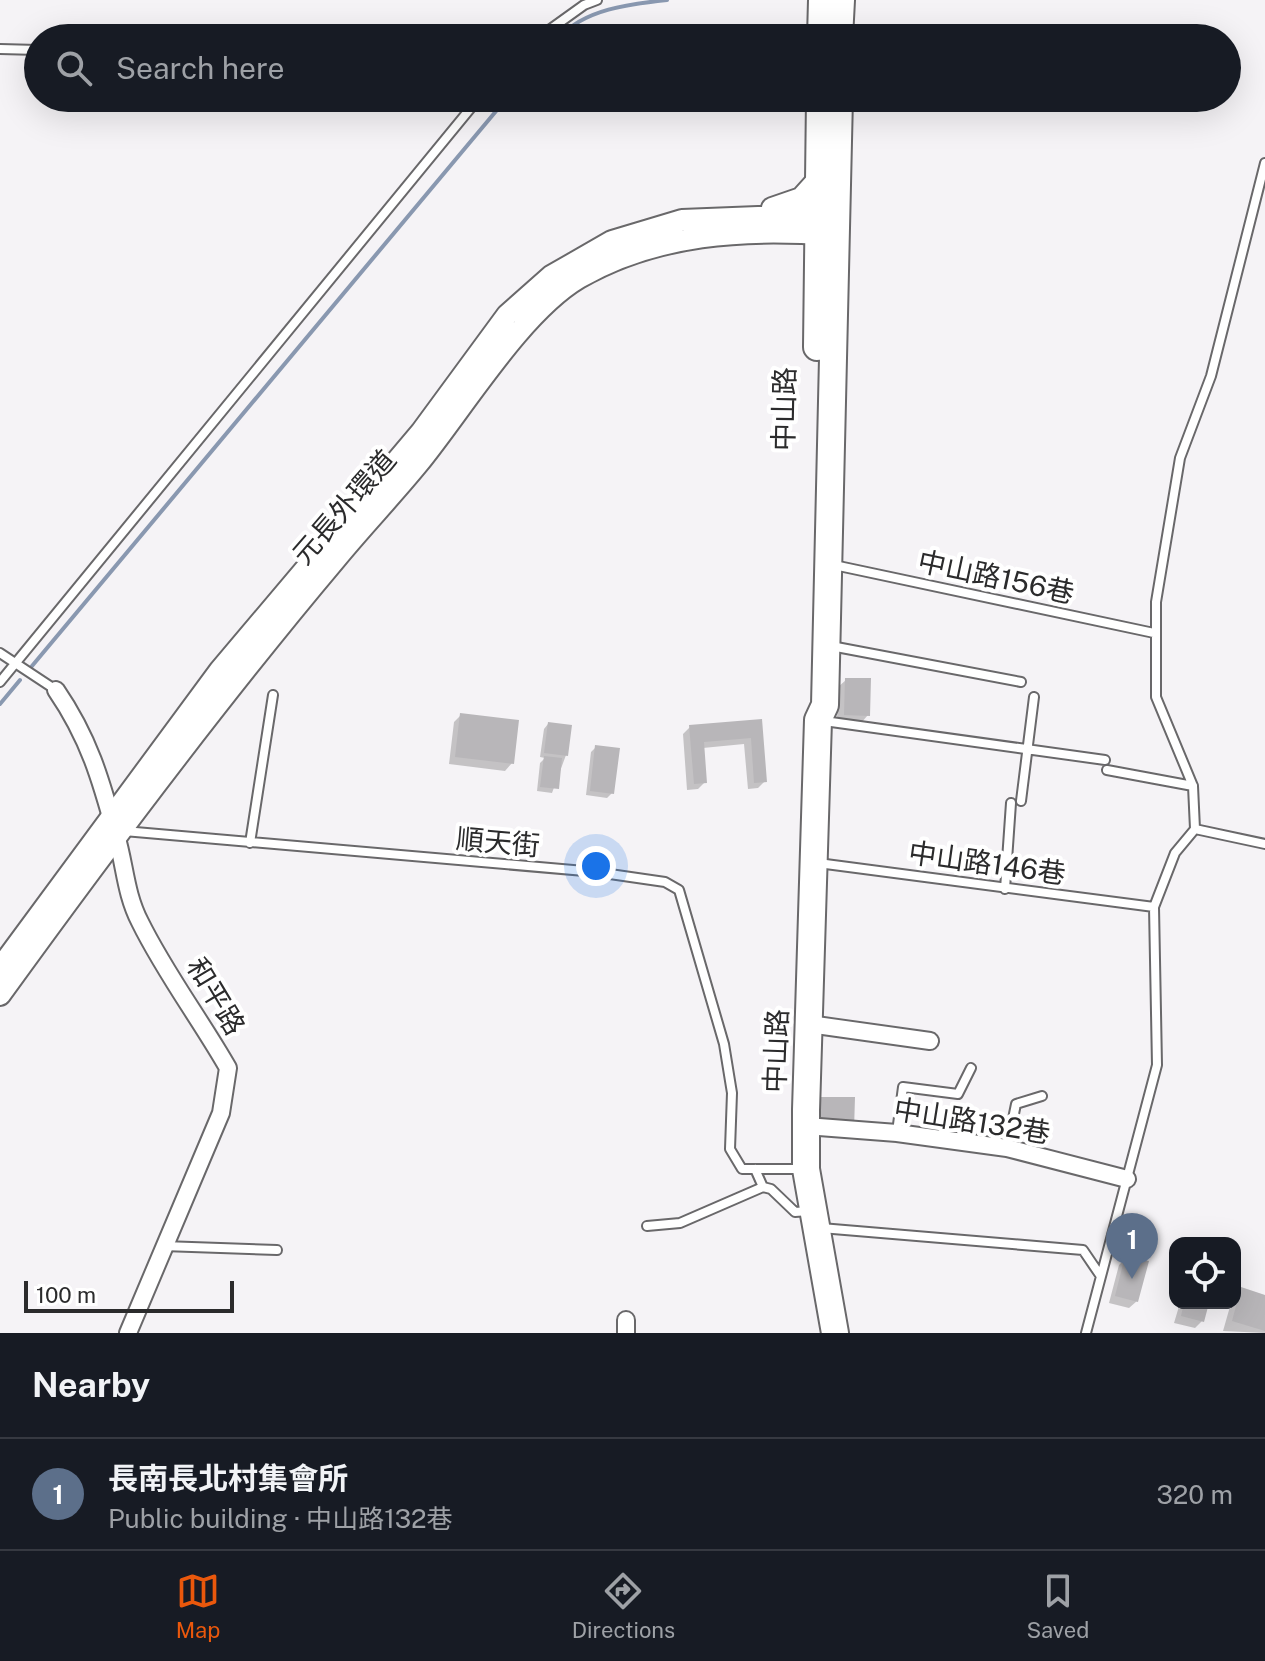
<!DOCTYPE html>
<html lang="en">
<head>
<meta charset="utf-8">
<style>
  body { margin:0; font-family:"Public Sans","Noto Sans TC",sans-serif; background:#20242c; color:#f1f3f6 }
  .controls { position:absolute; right:24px; bottom:24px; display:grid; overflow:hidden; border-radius:16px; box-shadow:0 8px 32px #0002 }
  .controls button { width:72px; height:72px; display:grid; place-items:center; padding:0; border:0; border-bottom:2px solid #363941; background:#171b24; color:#f1f3f6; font:40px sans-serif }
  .scale { position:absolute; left:24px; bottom:20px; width:210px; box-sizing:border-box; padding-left:8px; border:4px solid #2b2b2c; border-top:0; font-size:22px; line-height:28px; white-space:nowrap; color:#2b2b2c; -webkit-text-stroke:6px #fff; paint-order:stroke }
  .you { position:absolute; left:596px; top:866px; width:28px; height:28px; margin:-20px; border:6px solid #fff; border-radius:50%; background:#1a73e8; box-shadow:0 0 0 12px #1a73e833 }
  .badge { display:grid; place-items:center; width:52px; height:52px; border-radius:50%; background:#ea580c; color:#fff; font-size:26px; font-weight:700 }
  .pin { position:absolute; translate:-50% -66px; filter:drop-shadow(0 2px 4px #0008) }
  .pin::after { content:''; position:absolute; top:42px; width:28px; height:24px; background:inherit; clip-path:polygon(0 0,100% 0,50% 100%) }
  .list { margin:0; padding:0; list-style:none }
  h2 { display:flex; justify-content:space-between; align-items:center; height:104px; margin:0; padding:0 32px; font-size:34px }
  h2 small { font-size:26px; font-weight:400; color:#9ea1a6 }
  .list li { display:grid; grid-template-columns:52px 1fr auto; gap:24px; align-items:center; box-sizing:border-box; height:112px; padding:0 32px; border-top:2px solid #363941 }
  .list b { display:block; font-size:30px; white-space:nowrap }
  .list p { margin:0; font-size:26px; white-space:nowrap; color:#9ea1a6 }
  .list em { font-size:26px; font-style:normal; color:#9ea1a6 }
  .icon { flex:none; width:44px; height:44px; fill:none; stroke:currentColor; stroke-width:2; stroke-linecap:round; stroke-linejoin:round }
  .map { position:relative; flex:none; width:1265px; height:1333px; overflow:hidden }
  .search { position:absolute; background:#171b24; box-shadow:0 8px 32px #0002; left:24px; right:24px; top:24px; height:88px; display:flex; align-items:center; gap:20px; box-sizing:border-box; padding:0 28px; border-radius:44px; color:#9ea1a6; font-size:30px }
  .sheet { height:216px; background:#171b24 }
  nav { display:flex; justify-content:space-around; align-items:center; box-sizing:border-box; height:112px; border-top:2px solid #363941; background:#171b24; font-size:22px; color:#9ea1a6 }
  nav a { display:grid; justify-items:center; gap:4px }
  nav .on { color:#ea580c }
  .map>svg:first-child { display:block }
</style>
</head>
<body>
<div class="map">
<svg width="1265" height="1333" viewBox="0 0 1265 1333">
  <rect width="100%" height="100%" fill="#f5f3f6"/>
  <path fill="#0003" d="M 846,680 L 868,715 L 861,723 L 837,722 L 838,687 Z
    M 461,715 L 512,763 L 505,771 L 449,764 L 454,722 Z
    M 761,721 L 765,781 L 758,788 L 748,789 L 744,744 L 703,748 L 705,782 L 698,789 L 687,790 L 683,734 L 690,727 Z
    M 548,724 L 566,755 L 552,793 L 537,791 L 540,763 L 545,758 L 540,757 L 544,729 Z
    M 596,747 L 612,793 L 607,798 L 586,795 L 591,752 Z
    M 1126,1258 L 1137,1301 L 1129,1308 L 1109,1303 L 1119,1265 Z
    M 1242,1290 L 1265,1297 L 1265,1333 L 1223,1331 L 1231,1303 L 1235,1303 L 1235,1296 Z
    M 1180,1303 L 1207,1303 L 1202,1321 L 1195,1328 L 1174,1323 Z"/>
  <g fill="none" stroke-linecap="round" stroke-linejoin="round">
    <path stroke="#8998b0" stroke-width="4" d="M 559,38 C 584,9 630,4 667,0
      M 32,666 L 507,98
      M 0,704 L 20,680"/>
  </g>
  <path fill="#b8b6b9" d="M 845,678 L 871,678 L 870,716 L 844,715 Z
    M 460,713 L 519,720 L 514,764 L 455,757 Z
    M 762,719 L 767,782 L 754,783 L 751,738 L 704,742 L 707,783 L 694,784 L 689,725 Z
    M 548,722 L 572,725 L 568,756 L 544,753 Z
    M 595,745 L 620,748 L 614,794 L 590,791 Z
    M 544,756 L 562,758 L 559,789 L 540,787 Z
    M 816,1097 L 855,1097 L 854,1130 L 815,1122 Z
    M 1125,1256 L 1149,1261 L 1138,1302 L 1115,1296 Z
    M 1241,1287 L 1265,1295 L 1265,1331 L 1232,1321 Z
    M 1184,1303 L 1209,1303 L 1204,1322 L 1181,1316 Z"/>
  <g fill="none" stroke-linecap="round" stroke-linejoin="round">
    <g stroke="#69686a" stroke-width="12">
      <path id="service" d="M 538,38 L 584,5 L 597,0
        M 0,49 L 38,50
        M 834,565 L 1154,633
        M 831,646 L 1021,682
        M 0,653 L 56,690
        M 0,682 L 479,98
        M 824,721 L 1105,760
        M 1107,770 L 1193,786
        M 1021,801 L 1034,697
        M 1195,829 L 1265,844
        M 124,831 L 596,872 L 665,882 L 679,890 L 724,1044 L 732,1093 L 730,1149 L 742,1169 L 804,1169
        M 250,843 L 273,695
        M 818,863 L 1154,907
        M 1005,889 L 1011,803
        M 897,1132 L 903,1087 L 958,1094 L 971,1068
        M 1007,1148 L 1016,1104 L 1042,1096
        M 755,1169 L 763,1187 L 771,1189 L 795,1212 L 809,1211
        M 647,1226 L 680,1223 L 763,1187
        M 821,1228 L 1083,1250 L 1100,1275
        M 163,1246 L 277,1250
        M 1086,1333 L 1157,1065 L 1154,907 L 1175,853 L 1195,829 L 1193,786 L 1156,697 L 1156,602 L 1180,458 L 1211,376 L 1265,163"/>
    </g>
    <g stroke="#69686a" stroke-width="20">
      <path id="minor" d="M 56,690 C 89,738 101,780 116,835 C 125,864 125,893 140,922 C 165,973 200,1019 228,1068 L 221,1113 L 128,1333
        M 809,1024 L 930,1041
        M 806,1126 L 897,1133 L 1007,1148 L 1127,1179
        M 626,1320 L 626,1333"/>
    </g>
    <g stroke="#69686a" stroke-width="24">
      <path id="tertiary" d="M 772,208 L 801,198 L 820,177
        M 0,968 L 220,670 L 421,432 L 507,315 L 551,276 L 612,241 L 682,220 L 830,214
        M 0,995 C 107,847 217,700 335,560 C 362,527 391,497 418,464 C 463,409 520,313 579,278 C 655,234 745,228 831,235"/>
    </g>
    <g stroke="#69686a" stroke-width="30">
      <path id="primary" d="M 821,38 L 822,0
        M 839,38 L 841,0
        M 817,347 L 820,98
        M 835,1333 L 806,1169 L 806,1110 L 818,720 L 825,705 L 839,98"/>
    </g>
    <use href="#service" stroke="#fff" stroke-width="8"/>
    <use href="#minor" stroke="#fff" stroke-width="16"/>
    <use href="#tertiary" stroke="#fff" stroke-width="20"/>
    <use href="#primary" stroke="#fff" stroke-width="26"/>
  </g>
  <g text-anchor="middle" stroke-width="8" stroke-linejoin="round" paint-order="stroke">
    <g font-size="28" fill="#2b2b2c" stroke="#fff">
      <text transform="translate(784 409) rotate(-89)" y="10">中山路</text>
      <text transform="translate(344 507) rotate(-49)" y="10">元長外環道</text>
      <text transform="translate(996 577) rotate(12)" y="10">中山路156巷</text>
      <text transform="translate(498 842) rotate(5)" y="10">順天街</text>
      <text transform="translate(987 863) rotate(8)" y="10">中山路146巷</text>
      <text transform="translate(216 996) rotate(59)" y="10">和平路</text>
      <text transform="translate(776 1051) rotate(-88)" y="10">中山路</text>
      <text transform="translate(972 1121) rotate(9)" y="10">中山路132巷</text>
    </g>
  </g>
</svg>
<div class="controls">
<button><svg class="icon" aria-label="locate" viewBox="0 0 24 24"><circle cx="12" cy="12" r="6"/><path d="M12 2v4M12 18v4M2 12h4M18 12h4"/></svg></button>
</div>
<div class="scale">100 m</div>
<div class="you"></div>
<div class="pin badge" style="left:1132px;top:1279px;background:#5c6f8a">1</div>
<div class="search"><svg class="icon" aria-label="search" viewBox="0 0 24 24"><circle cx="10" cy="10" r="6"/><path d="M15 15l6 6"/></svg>Search here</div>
</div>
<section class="sheet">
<h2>Nearby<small></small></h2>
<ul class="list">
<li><span class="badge" style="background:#5c6f8a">1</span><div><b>長南長北村集會所</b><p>Public building · 中山路132巷</p></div><em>320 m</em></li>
</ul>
</section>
<nav>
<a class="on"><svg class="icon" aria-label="map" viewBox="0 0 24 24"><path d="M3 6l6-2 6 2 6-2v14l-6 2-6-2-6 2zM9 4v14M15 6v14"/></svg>Map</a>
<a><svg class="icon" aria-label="directions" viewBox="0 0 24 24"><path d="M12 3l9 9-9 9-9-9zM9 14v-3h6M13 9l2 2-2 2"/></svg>Directions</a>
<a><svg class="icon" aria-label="saved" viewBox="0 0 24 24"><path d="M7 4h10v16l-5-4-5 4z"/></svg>Saved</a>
</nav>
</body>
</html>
